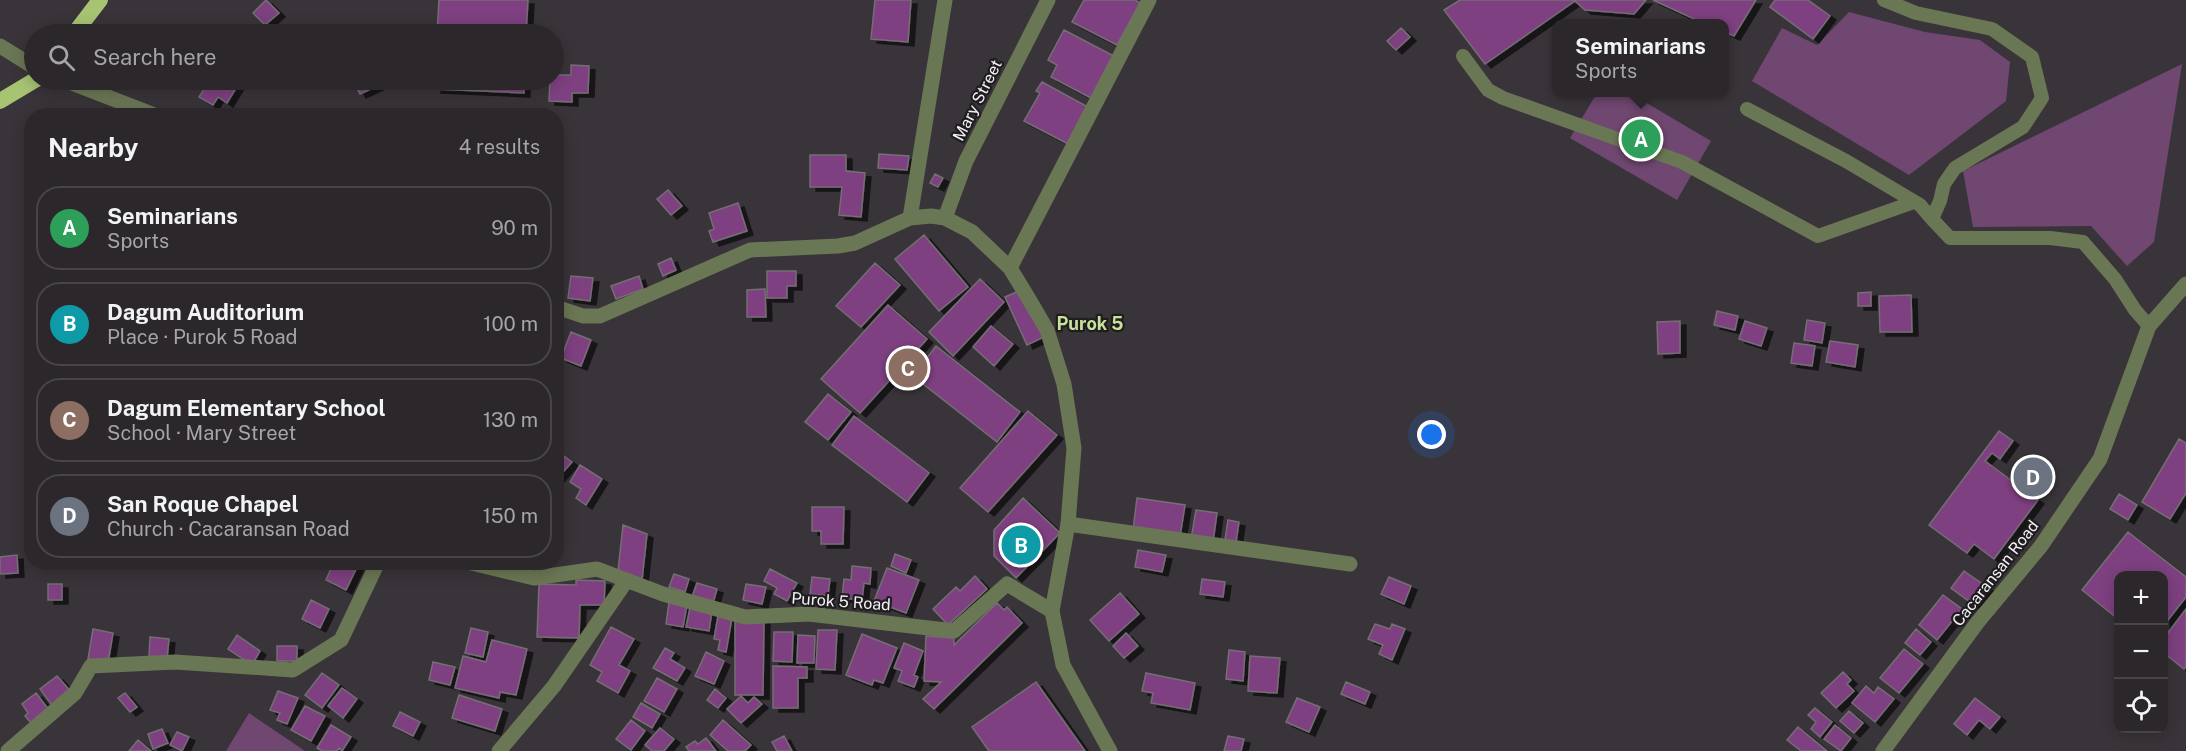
<!DOCTYPE html>
<html lang="en">
<head>
<meta charset="utf-8">
<style>
  body { margin:0; font-family:"Public Sans",sans-serif; background:#373337; color:#f1f3f6 }
  .controls { position:absolute; right:18px; bottom:18px; display:grid; overflow:hidden; border-radius:12px; box-shadow:0 3px 15px #0003 }
  .controls button { width:54px; height:54px; display:grid; place-items:center; padding:0; border:0; border-bottom:2px solid #474447; background:#2b272b; color:#f1f3f6; font:30px sans-serif }
  .you { position:absolute; left:1432px; top:435px; width:21px; height:21px; margin:-15px; border:4px solid #fff; border-radius:50%; background:#1a73e8; box-shadow:0 0 0 9px #1a73e833 }
  .badge { display:grid; place-items:center; width:39px; height:39px; border-radius:50%; background:#d93025; color:#fff; font-size:20px; font-weight:700 }
  .pin { position:absolute; translate:-50% -50%; border:3px solid #fff; box-shadow:0 2px 6px #0006 }
  .popup { position:absolute; left:1552px; top:19px; width:177px; height:78px; box-sizing:border-box; display:grid; place-content:center; border-radius:12px; background:#2b272b; filter:drop-shadow(0 2px 4px #0005); font-size:20px; white-space:nowrap; color:#a6a5a9 }
  .popup b { font-size:22px; color:#f1f3f6 }
  .popup::after { content:''; position:absolute; left:50%; top:100%; margin-left:-12px; border:12px solid transparent; border-top-color:#2b272b }
  .list { margin:0; padding:0; list-style:none }
  h2 { display:flex; justify-content:space-between; align-items:center; height:78px; margin:0; padding:0 24px; font-size:26px }
  h2 small { font-size:20px; font-weight:400; color:#a6a5a9 }
  .list li { display:grid; grid-template-columns:39px 1fr auto; gap:18px; align-items:center; box-sizing:border-box; height:84px; margin:0 12px 12px; padding:0 12px; border:2px solid #474447; border-radius:24px }
  .list b { display:block; font-size:22px; white-space:nowrap }
  .list p { margin:0; font-size:20px; white-space:nowrap; color:#a6a5a9 }
  .list em { font-size:20px; font-style:normal; color:#a6a5a9 }
  .icon { flex:none; width:33px; height:33px; fill:none; stroke:currentColor; stroke-width:2; stroke-linecap:round; stroke-linejoin:round }
  .map { position:relative; flex:none; width:2186px; height:751px; overflow:hidden }
  .search { position:absolute; background:#2b272b; box-shadow:0 3px 15px #0003; left:24px; top:24px; width:540px; height:66px; display:flex; align-items:center; gap:15px; box-sizing:border-box; padding:0 21px; border-radius:33px; color:#a6a5a9; font-size:22px }
  .panel { position:absolute; background:#2b272b; box-shadow:0 3px 15px #0003; left:24px; top:108px; width:540px; height:462px; border-radius:24px }
  .map>svg:first-child { display:block }
</style>
</head>
<body>
<div class="map">
<svg width="2186" height="751" viewBox="0 0 2186 751">
  <defs>
    <filter id="shadow"><feDropShadow dx="6" dy="4" stdDeviation="0" flood-color="#0009"/></filter>
  </defs>
  <rect width="100%" height="100%" fill="#393439"/>
  <path fill="#6f4770" d="M 1849,12 L 1925,32 L 1980,40 L 2010,62 L 2006,101 L 1909,175 L 1752,81 L 1782,28 L 1817,45 Z
    M 2182,64 L 2154,242 L 2127,266 L 2091,226 L 1973,227 L 1963,171 Z
    M 1628,92 L 1711,141 L 1677,200 L 1570,138 L 1597,93 Z
    M 249,713 L 305,751 L 226,751 Z"/>
  <path fill="#7e4181" stroke="#746e74" stroke-width="1.5" filter="url(#shadow)" d="M 266,0 L 279,13 L 265,25 L 253,13 Z
    M 439,0 L 528,0 L 526,34 L 437,34 Z
    M 875,0 L 911,0 L 908,42 L 871,39 Z
    M 1084,0 L 1135,0 L 1140,3 L 1117,45 L 1072,22 Z
    M 1460,0 L 1646,0 L 1634,14 L 1585,10 L 1575,1 L 1485,64 L 1444,10 Z
    M 1653,0 L 1756,0 L 1734,36 L 1725,32 L 1725,24 L 1705,24 Z
    M 1775,0 L 1808,0 L 1830,16 L 1813,39 L 1770,7 Z
    M 1401,28 L 1410,37 L 1396,50 L 1387,41 Z
    M 1064,30 L 1114,56 L 1091,98 L 1051,77 L 1057,65 L 1048,60 Z
    M 571,65 L 589,66 L 588,93 L 572,93 L 572,102 L 549,101 L 550,80 L 554,80 L 554,75 L 571,75 Z
    M 210,80 L 241,80 L 227,103 L 218,97 L 213,105 L 199,97 Z
    M 353,80 L 385,80 L 386,82 L 360,94 Z
    M 436,80 L 524,80 L 524,93 L 435,89 Z
    M 1042,82 L 1088,107 L 1068,144 L 1024,121 L 1040,93 L 1036,91 Z
    M 879,154 L 909,156 L 907,170 L 878,168 Z
    M 810,155 L 846,155 L 846,171 L 865,173 L 861,217 L 839,215 L 842,187 L 810,187 Z
    M 935,174 L 943,178 L 938,187 L 930,183 Z
    M 668,190 L 682,206 L 671,215 L 657,199 Z
    M 738,203 L 747,231 L 713,242 L 709,231 L 714,229 L 709,213 Z
    M 924,235 L 968,287 L 939,311 L 895,259 Z
    M 671,258 L 676,270 L 663,276 L 658,264 Z
    M 875,263 L 900,285 L 861,327 L 836,306 Z
    M 767,271 L 796,271 L 796,286 L 787,286 L 787,298 L 767,298 Z
    M 571,276 L 593,278 L 590,301 L 568,298 Z
    M 639,276 L 643,289 L 616,299 L 611,286 Z
    M 980,279 L 1004,302 L 953,356 L 929,332 Z
    M 765,289 L 766,317 L 747,317 L 747,290 Z
    M 1019,291 L 1044,337 L 1027,345 L 1005,297 Z
    M 1871,292 L 1871,306 L 1858,306 L 1858,293 Z
    M 1911,295 L 1912,332 L 1880,332 L 1879,296 Z
    M 888,305 L 927,339 L 860,413 L 821,379 Z
    M 1717,311 L 1738,316 L 1735,330 L 1714,325 Z
    M 1807,320 L 1825,323 L 1822,343 L 1804,340 Z
    M 1680,321 L 1680,353 L 1658,354 L 1657,322 Z
    M 1745,321 L 1767,328 L 1761,346 L 1739,339 Z
    M 991,326 L 1013,344 L 994,366 L 973,347 Z
    M 571,332 L 591,340 L 581,366 L 561,358 Z
    M 1830,341 L 1858,345 L 1855,367 L 1826,362 Z
    M 1794,343 L 1815,346 L 1812,366 L 1791,363 Z
    M 936,346 L 1020,412 L 997,442 L 913,376 Z
    M 828,394 L 851,412 L 828,440 L 805,422 Z
    M 1028,411 L 1057,435 L 988,512 L 960,488 Z
    M 854,416 L 929,473 L 907,502 L 832,445 Z
    M 1999,431 L 2013,441 L 2000,459 L 1992,453 L 1985,461 L 2038,500 L 1994,559 L 1974,544 L 1967,553 L 1929,525 Z
    M 2179,439 L 2186,443 L 2186,493 L 2170,519 L 2142,502 Z
    M 556,450 L 572,462 L 557,479 L 556,478 Z
    M 580,465 L 602,479 L 586,505 L 576,498 L 581,489 L 570,482 Z
    M 2119,494 L 2137,505 L 2128,520 L 2110,509 Z
    M 1023,498 L 1060,533 L 1016,578 L 994,556 L 994,530 Z
    M 1137,498 L 1185,505 L 1180,537 L 1133,530 Z
    M 812,507 L 844,507 L 843,544 L 821,544 L 821,531 L 812,531 Z
    M 1196,510 L 1217,513 L 1213,542 L 1191,539 Z
    M 1228,520 L 1239,522 L 1236,542 L 1225,540 Z
    M 623,525 L 647,534 L 642,580 L 618,571 Z
    M 2128,532 L 2186,577 L 2186,597 L 2164,625 L 2164,576 L 2118,576 L 2118,619 L 2082,590 Z
    M 1138,550 L 1166,555 L 1162,572 L 1135,567 Z
    M 895,554 L 911,560 L 906,573 L 891,566 Z
    M 17,555 L 18,573 L 0,574 L 0,557 Z
    M 334,562 L 359,563 L 346,590 L 326,580 Z
    M 852,566 L 871,568 L 870,584 L 864,583 L 862,600 L 842,598 L 844,579 L 851,580 Z
    M 887,568 L 919,580 L 906,613 L 874,601 Z
    M 770,569 L 797,583 L 787,601 L 774,594 L 777,588 L 764,581 Z
    M 1964,571 L 1987,587 L 1974,605 L 1951,588 Z
    M 674,574 L 689,579 L 685,592 L 669,587 Z
    M 975,576 L 987,589 L 948,625 L 933,609 L 956,587 L 960,591 Z
    M 812,577 L 830,579 L 828,596 L 810,594 Z
    M 1389,577 L 1411,586 L 1404,604 L 1381,594 Z
    M 1202,579 L 1225,582 L 1223,597 L 1200,594 Z
    M 576,580 L 605,581 L 604,605 L 580,605 L 579,638 L 537,637 L 539,584 L 576,585 Z
    M 697,583 L 717,589 L 713,603 L 692,597 Z
    M 48,584 L 62,584 L 62,600 L 48,600 Z
    M 746,584 L 766,587 L 762,604 L 743,600 Z
    M 1120,593 L 1139,614 L 1109,641 L 1090,620 Z
    M 1943,595 L 1962,609 L 1937,640 L 1919,625 Z
    M 311,600 L 329,609 L 320,628 L 302,619 Z
    M 669,602 L 687,605 L 683,627 L 666,624 Z
    M 997,603 L 1004,610 L 1007,607 L 1022,623 L 934,709 L 923,699 L 941,682 L 924,681 L 926,636 L 954,638 L 954,645 Z
    M 690,608 L 712,611 L 709,631 L 686,627 Z
    M 2186,609 L 2186,667 L 2184,669 L 2164,653 L 2164,638 Z
    M 718,616 L 732,618 L 726,652 L 718,650 L 720,640 L 714,639 Z
    M 735,619 L 764,619 L 763,695 L 735,695 Z
    M 1375,624 L 1390,629 L 1392,624 L 1405,629 L 1392,660 L 1379,654 L 1383,645 L 1368,639 Z
    M 611,627 L 634,639 L 619,665 L 630,671 L 618,693 L 597,681 L 602,672 L 590,665 Z
    M 471,628 L 488,632 L 483,657 L 465,653 Z
    M 93,629 L 113,633 L 108,663 L 88,659 Z
    M 1916,629 L 1931,642 L 1920,655 L 1905,643 Z
    M 818,630 L 837,630 L 835,670 L 816,669 Z
    M 774,632 L 793,632 L 792,662 L 773,661 Z
    M 1126,633 L 1138,646 L 1124,658 L 1113,646 Z
    M 862,634 L 897,648 L 883,683 L 874,680 L 872,685 L 846,675 Z
    M 237,635 L 260,651 L 252,665 L 228,649 Z
    M 798,635 L 815,636 L 814,663 L 797,663 Z
    M 150,637 L 169,639 L 167,659 L 149,657 Z
    M 492,640 L 527,649 L 516,695 L 500,692 L 499,698 L 455,688 L 463,656 L 486,662 Z
    M 904,643 L 923,651 L 914,675 L 918,677 L 914,687 L 898,681 L 902,671 L 894,668 Z
    M 277,646 L 297,646 L 297,661 L 277,661 Z
    M 665,648 L 674,653 L 670,659 L 685,668 L 677,681 L 653,668 Z
    M 1904,649 L 1923,664 L 1899,693 L 1880,678 Z
    M 1229,650 L 1245,652 L 1243,681 L 1226,679 Z
    M 706,652 L 724,661 L 714,684 L 695,676 Z
    M 1250,656 L 1280,658 L 1277,693 L 1248,691 Z
    M 433,662 L 455,667 L 450,685 L 429,680 Z
    M 773,666 L 807,667 L 807,678 L 798,678 L 798,708 L 773,708 Z
    M 1843,672 L 1851,680 L 1847,684 L 1854,691 L 1836,708 L 1821,693 Z
    M 322,673 L 339,685 L 322,708 L 305,695 Z
    M 1146,673 L 1195,683 L 1190,710 L 1151,703 L 1153,693 L 1142,691 Z
    M 57,676 L 72,693 L 54,708 L 40,689 Z
    M 657,678 L 677,689 L 664,712 L 644,701 Z
    M 1036,682 L 1085,751 L 989,751 L 972,727 Z
    M 1346,682 L 1370,692 L 1365,704 L 1341,694 Z
    M 1866,686 L 1874,693 L 1878,687 L 1894,699 L 1875,722 L 1852,703 Z
    M 342,688 L 357,699 L 343,718 L 328,706 Z
    M 715,689 L 726,698 L 718,708 L 707,700 Z
    M 278,691 L 298,698 L 287,724 L 277,720 L 280,713 L 270,710 Z
    M 36,693 L 49,710 L 32,724 L 25,716 L 28,713 L 22,704 Z
    M 125,693 L 137,707 L 130,712 L 118,698 Z
    M 459,695 L 502,709 L 495,731 L 452,718 Z
    M 741,696 L 748,703 L 754,697 L 762,704 L 741,723 L 727,709 Z
    M 1297,698 L 1320,707 L 1309,732 L 1286,722 Z
    M 1975,698 L 2000,717 L 1990,729 L 1979,720 L 1967,735 L 1954,724 Z
    M 641,703 L 660,714 L 652,728 L 633,717 Z
    M 305,706 L 325,716 L 311,741 L 291,730 Z
    M 1815,708 L 1832,722 L 1820,737 L 1811,729 L 1816,722 L 1808,715 Z
    M 1849,711 L 1863,723 L 1854,733 L 1840,721 Z
    M 400,712 L 420,722 L 413,736 L 393,726 Z
    M 631,720 L 645,731 L 631,750 L 616,739 Z
    M 723,720 L 751,745 L 745,751 L 728,751 L 710,735 Z
    M 331,725 L 351,737 L 342,751 L 339,748 L 337,751 L 322,751 L 317,748 Z
    M 1835,725 L 1851,738 L 1841,751 L 1824,739 Z
    M 1798,727 L 1827,751 L 1801,751 L 1787,740 Z
    M 660,728 L 674,739 L 664,751 L 652,751 L 645,745 Z
    M 162,729 L 168,743 L 153,749 L 148,734 Z
    M 177,732 L 189,737 L 182,751 L 170,745 Z
    M 784,736 L 792,751 L 777,751 L 772,742 Z
    M 1228,736 L 1244,739 L 1241,751 L 1224,751 Z
    M 706,738 L 716,751 L 689,751 L 686,747 L 695,741 L 698,744 Z
    M 138,740 L 151,751 L 129,751 Z"/>
  <g fill="none" stroke-linecap="round" stroke-linejoin="round">
    <path stroke="#6a7754" stroke-width="14" d="M 1884,0 L 1916,13 L 1992,29 L 2032,57 L 2042,98 L 2023,127 L 1955,168 L 1944,184 L 1940,201 L 1932,219 L 1950,238 L 2050,238 L 2083,242 L 2115,279 L 2135,310 L 2149,326
      M 1463,56 L 1488,90 L 1503,98 L 1682,162 L 1818,236 L 1914,202
      M 1747,109 L 1846,161 L 1920,205 L 1932,219"/>
    <path stroke="#6a7754" stroke-width="15" d="M 0,46 L 34,67
      M 910,218 L 945,0
      M 945,218 L 966,161 L 1048,0
      M 1010,268 L 1149,0
      M 1068,524 L 1350,564
      M 467,562 L 534,578 L 597,569 L 663,594 L 745,617 L 809,614 L 954,631 L 1007,584 L 1052,611
      M 8,751 L 75,693 L 91,666 L 175,662 L 293,670 L 341,640 L 378,562
      M 499,751 L 554,686 L 627,580
      M 1883,751 L 1977,623 L 2041,546 L 2100,459 L 2149,326 L 2186,284"/>
    <path stroke="#6a7754" stroke-width="15" d="M 64,80 L 157,116
      M 556,307 L 583,316 L 600,316 L 750,250 L 838,246 L 855,243 L 910,218 L 931,216 L 945,218 L 972,232 L 1010,268 L 1030,301 L 1047,330 L 1064,384 L 1074,448 L 1068,524 L 1052,611 L 1063,665 L 1110,751"/>
    <path stroke="#a7c472" stroke-width="16" d="M 74,34 L 100,0
      M 0,101 L 35,80"/>
  </g>
  <g text-anchor="middle" stroke-width="4.5" stroke-linejoin="round" paint-order="stroke">
    <g font-size="16" fill="#f5f2f5" stroke="#1f1d1f">
      <text transform="translate(977 100) rotate(-63)" y="6">Mary Street</text>
      <text transform="translate(1995 573) rotate(-52)" y="6">Cacaransan Road</text>
      <text transform="translate(841 601) rotate(4)" y="6">Purok 5 Road</text>
    </g>
    <g font-size="18" font-weight="bold" fill="#c8e399" stroke="#1f1d1f">
      <text x="1090" y="330">Purok 5</text>
    </g>
  </g>
</svg>
<div class="controls">
<button>+</button>
<button>−</button>
<button><svg class="icon" aria-label="locate" viewBox="0 0 24 24"><circle cx="12" cy="12" r="6"/><path d="M12 2v4M12 18v4M2 12h4M18 12h4"/></svg></button>
</div>
<div class="you"></div>
<div class="pin badge" style="left:1641px;top:139px;background:#2e9e5b">A</div>
<div class="popup"><b>Seminarians</b>Sports</div>
<div class="pin badge" style="left:1021px;top:545px;background:#0f9aa8">B</div>
<div class="pin badge" style="left:908px;top:368px;background:#8d6e63">C</div>
<div class="pin badge" style="left:2033px;top:477px;background:#6b7280">D</div>
<div class="search"><svg class="icon" aria-label="search" viewBox="0 0 24 24"><circle cx="10" cy="10" r="6"/><path d="M15 15l6 6"/></svg>Search here</div>
<section class="panel">
<h2>Nearby<small>4 results</small></h2>
<ul class="list">
<li><span class="badge" style="background:#2e9e5b">A</span><div><b>Seminarians</b><p>Sports</p></div><em>90 m</em></li>
<li><span class="badge" style="background:#0f9aa8">B</span><div><b>Dagum Auditorium</b><p>Place · Purok 5 Road</p></div><em>100 m</em></li>
<li><span class="badge" style="background:#8d6e63">C</span><div><b>Dagum Elementary School</b><p>School · Mary Street</p></div><em>130 m</em></li>
<li><span class="badge" style="background:#6b7280">D</span><div><b>San Roque Chapel</b><p>Church · Cacaransan Road</p></div><em>150 m</em></li>
</ul>
</section>
</div>
</body>
</html>
